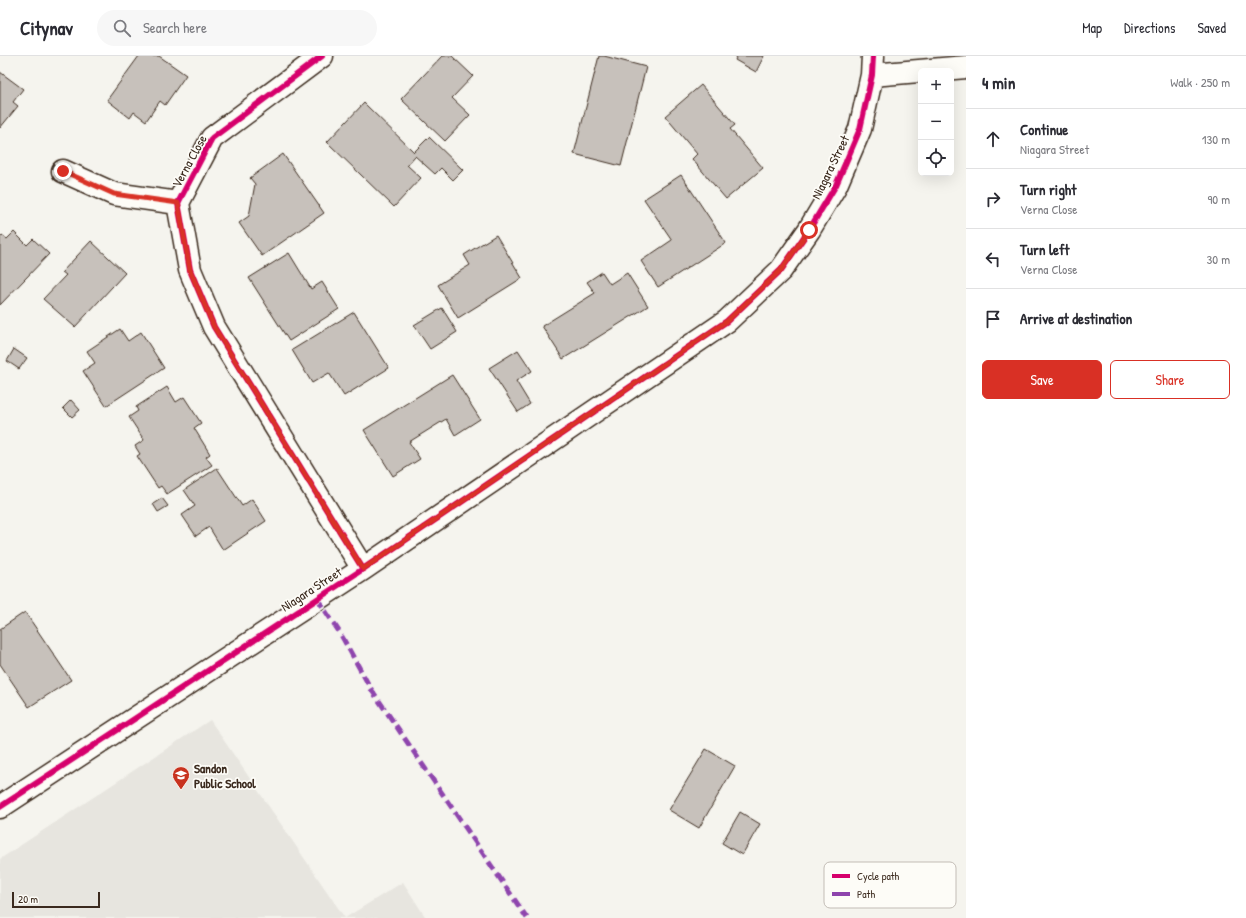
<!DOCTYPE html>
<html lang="en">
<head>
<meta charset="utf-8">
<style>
  body { margin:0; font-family:"Patrick Hand",sans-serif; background:#f7f7f7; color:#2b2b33 }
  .controls { position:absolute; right:12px; top:12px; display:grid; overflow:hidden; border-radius:6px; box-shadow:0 4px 16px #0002 }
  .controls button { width:36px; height:36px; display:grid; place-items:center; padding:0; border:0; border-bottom:1px solid #e1e1e2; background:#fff; color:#2b2b33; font:20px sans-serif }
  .scale { position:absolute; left:12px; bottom:10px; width:88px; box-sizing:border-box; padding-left:4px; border:2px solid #3b2a1e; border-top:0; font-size:11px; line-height:14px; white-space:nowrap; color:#3b2a1e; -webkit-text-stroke:3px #fdfcf7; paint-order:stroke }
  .stop { position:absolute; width:12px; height:12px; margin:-9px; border:3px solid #d93025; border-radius:50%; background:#fff }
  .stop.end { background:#d93025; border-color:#fff; box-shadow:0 1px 4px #0008 }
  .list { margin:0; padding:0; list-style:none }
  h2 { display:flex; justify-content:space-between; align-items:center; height:52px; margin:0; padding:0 16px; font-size:17px }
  h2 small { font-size:13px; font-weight:400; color:#7c7c81 }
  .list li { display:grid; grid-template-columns:26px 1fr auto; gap:12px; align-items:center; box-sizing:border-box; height:60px; padding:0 16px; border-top:1px solid #e1e1e2 }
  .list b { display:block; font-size:15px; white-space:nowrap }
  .list p { margin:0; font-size:13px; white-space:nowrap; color:#7c7c81 }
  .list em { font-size:13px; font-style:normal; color:#7c7c81 }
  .actions { display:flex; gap:8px; padding:12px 16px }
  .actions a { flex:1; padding:9px 0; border:1px solid #d93025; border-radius:6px; text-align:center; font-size:14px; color:#d93025 }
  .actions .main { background:#d93025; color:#fff }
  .icon { flex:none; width:22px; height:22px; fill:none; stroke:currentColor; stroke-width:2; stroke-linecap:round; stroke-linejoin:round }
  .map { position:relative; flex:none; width:966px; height:862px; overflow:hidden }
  header { display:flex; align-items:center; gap:24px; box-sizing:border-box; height:56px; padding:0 20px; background:#fff; border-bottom:1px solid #e1e1e2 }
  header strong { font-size:19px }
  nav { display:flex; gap:22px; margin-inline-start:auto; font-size:14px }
  .search { width:280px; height:36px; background:#f7f7f7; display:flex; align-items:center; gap:10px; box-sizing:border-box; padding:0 14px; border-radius:22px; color:#7c7c81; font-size:15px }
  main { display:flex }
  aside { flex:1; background:#fff }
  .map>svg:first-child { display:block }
</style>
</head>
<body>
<header>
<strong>Citynav</strong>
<div class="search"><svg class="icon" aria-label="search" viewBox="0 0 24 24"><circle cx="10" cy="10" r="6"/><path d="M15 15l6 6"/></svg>Search here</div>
<nav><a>Map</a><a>Directions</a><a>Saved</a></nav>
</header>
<main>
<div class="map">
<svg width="966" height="862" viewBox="0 0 966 862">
  <rect width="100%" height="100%" fill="#f5f4ee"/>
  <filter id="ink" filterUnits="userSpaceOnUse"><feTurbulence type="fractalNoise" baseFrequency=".025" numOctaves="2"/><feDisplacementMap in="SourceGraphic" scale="8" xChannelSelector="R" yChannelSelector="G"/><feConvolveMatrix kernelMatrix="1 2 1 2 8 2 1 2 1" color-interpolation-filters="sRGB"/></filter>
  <g filter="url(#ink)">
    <path fill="#e7e5df" d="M 210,664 L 345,862 L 403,826 L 426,862 L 0,862 L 0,803 Z"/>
    <path fill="#c7c1bb" stroke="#3b2a1e" d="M 139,0 L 159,0 L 186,19 L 165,49 L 160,45 L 146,65 L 134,56 L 130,62 L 107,44 Z
      M 442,0 L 452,0 L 473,20 L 452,42 L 470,59 L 445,85 L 401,43 Z
      M 599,0 L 604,0 L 646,11 L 621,110 L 574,98 Z
      M 737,0 L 764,0 L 756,16 L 735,4 Z
      M 0,16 L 23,33 L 13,46 L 18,50 L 0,72 Z
      M 701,29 L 735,69 L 730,73 L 763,112 L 726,143 L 692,103 L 697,98 L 665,60 Z
      M 364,47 L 414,96 L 429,81 L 463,114 L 453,124 L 441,112 L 435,118 L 415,100 L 407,109 L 421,122 L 394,151 L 327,86 Z
      M 283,98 L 324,157 L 262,200 L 239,167 L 249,160 L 255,128 L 250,122 Z
      M 681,119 L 726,187 L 658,231 L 641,205 L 672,184 L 644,143 Z
      M 14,176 L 27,189 L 33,183 L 49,198 L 0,249 L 0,181 L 2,179 L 7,183 Z
      M 496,179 L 522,222 L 458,262 L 438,229 L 470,209 L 464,199 Z
      M 91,185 L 125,217 L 75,271 L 43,243 L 66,219 L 62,216 Z
      M 289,197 L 311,233 L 322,226 L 339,253 L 289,285 L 249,222 Z
      M 602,216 L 610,228 L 627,217 L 648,250 L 563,303 L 542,270 L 595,237 L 587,226 Z
      M 442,252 L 457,276 L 430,293 L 414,269 Z
      M 354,256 L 389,312 L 344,340 L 329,317 L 312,327 L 292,294 Z
      M 120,273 L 128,285 L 141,276 L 164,312 L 106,350 L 83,315 L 95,307 L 87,295 Z
      M 14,293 L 27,302 L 19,313 L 7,305 Z
      M 518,294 L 532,315 L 516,325 L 530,348 L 518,356 L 489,312 Z
      M 452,319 L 480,363 L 455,379 L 446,363 L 409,386 L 420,403 L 393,420 L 364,374 Z
      M 167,331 L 176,346 L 184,341 L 201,367 L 194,372 L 210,398 L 206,401 L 212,409 L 167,438 L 161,430 L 158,432 L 137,400 L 140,398 L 135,390 L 144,384 L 129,361 L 138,355 L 136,351 Z
      M 71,344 L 80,354 L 72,361 L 63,352 Z
      M 217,412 L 242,450 L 252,443 L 266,465 L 223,494 L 209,471 L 196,480 L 182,459 L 195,450 L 184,434 Z
      M 162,442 L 168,450 L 158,456 L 153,448 Z
      M 25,556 L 71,624 L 29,651 L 0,608 L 0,573 Z
      M 706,693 L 735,710 L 699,772 L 669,754 Z
      M 740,756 L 760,768 L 742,799 L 722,787 Z"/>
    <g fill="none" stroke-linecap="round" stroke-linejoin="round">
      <g stroke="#3b2a1e" stroke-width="25">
        <path id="minor" d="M 322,0 L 212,82 L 178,147 L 190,214 L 214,271 L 363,513
          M 872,19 L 966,11
          M 63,115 L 114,138 L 178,147
          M 0,751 L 363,513 L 727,265 L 781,214 L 809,174 L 836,129 L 860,73 L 872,19 L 873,0"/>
      </g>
      <use href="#minor" stroke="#fdfcf7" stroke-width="22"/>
      <path stroke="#8e44ad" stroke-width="5" stroke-dasharray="10 5" stroke-linecap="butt" d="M 317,542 L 340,577 L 371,633 L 527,862"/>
      <g stroke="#fdfcf7" stroke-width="8">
        <path id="cycleway" d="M 322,0 L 212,82 L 178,147 L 190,214 L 214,271 L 363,513
          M 0,751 L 363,513 L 727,265 L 781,214 L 809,174 L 836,129 L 860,73 L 872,19 L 873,0"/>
      </g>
      <use href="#cycleway" stroke="#d6006c" stroke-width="6"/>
    </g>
  </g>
  <g fill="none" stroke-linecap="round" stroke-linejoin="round" filter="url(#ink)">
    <path stroke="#d93025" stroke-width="5" d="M 63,115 L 114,138 L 178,147 L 190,214 L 214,271 L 363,513 L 727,265 L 781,214 L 809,174"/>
  </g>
  <defs>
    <g id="school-pin" transform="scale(0.9)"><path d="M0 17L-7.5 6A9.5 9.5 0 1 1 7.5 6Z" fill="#c8321e" stroke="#fdfcf7"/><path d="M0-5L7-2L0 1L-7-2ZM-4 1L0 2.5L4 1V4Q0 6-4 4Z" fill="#fff"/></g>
  </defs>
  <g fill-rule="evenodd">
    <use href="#school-pin" x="181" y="719"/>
  </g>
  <g text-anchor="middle" stroke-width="3.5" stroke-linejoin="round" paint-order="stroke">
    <g font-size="13" fill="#3b2a1e" stroke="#fdfcf7">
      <text transform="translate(189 105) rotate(-61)" y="5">Verna Close</text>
      <text transform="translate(830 111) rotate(-64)" y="5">Niagara Street</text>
      <text transform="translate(311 533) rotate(-33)" y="5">Niagara Street</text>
    </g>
    <g font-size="13" font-weight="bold" fill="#3b2a1e" stroke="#fdfcf7" text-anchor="start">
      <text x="194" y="717">Sandon<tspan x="194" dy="15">Public School</tspan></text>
    </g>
  </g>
  <rect x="824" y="806" width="132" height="46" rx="6" fill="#fdfcf7" stroke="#c3bdb6" stroke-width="1"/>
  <rect x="832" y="818" width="18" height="4" fill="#d6006c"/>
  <rect x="832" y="836" width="18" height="4" fill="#8e44ad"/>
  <g font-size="11" fill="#3b2a1e">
    <text x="857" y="824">Cycle path</text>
    <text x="857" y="842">Path</text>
  </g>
</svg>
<div class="controls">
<button>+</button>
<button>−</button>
<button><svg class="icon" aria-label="locate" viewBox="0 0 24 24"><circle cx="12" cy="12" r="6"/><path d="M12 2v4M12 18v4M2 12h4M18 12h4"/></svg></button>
</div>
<div class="scale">20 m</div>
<div class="stop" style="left:809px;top:174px"></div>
<div class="stop end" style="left:63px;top:115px"></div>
</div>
<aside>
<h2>4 min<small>Walk · 250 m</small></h2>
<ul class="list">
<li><svg class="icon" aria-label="ahead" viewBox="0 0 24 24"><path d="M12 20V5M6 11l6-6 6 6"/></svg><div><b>Continue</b><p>Niagara Street</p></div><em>130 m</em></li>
<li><svg class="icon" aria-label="right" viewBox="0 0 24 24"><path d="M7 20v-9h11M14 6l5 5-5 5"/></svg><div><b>Turn right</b><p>Verna Close</p></div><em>90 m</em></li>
<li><svg class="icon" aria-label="left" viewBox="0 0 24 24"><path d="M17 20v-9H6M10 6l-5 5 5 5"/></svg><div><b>Turn left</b><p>Verna Close</p></div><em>30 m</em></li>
<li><svg class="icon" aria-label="arrive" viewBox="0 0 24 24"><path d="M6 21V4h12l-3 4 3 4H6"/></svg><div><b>Arrive at destination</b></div></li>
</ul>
<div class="actions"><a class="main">Save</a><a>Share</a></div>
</aside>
</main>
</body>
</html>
